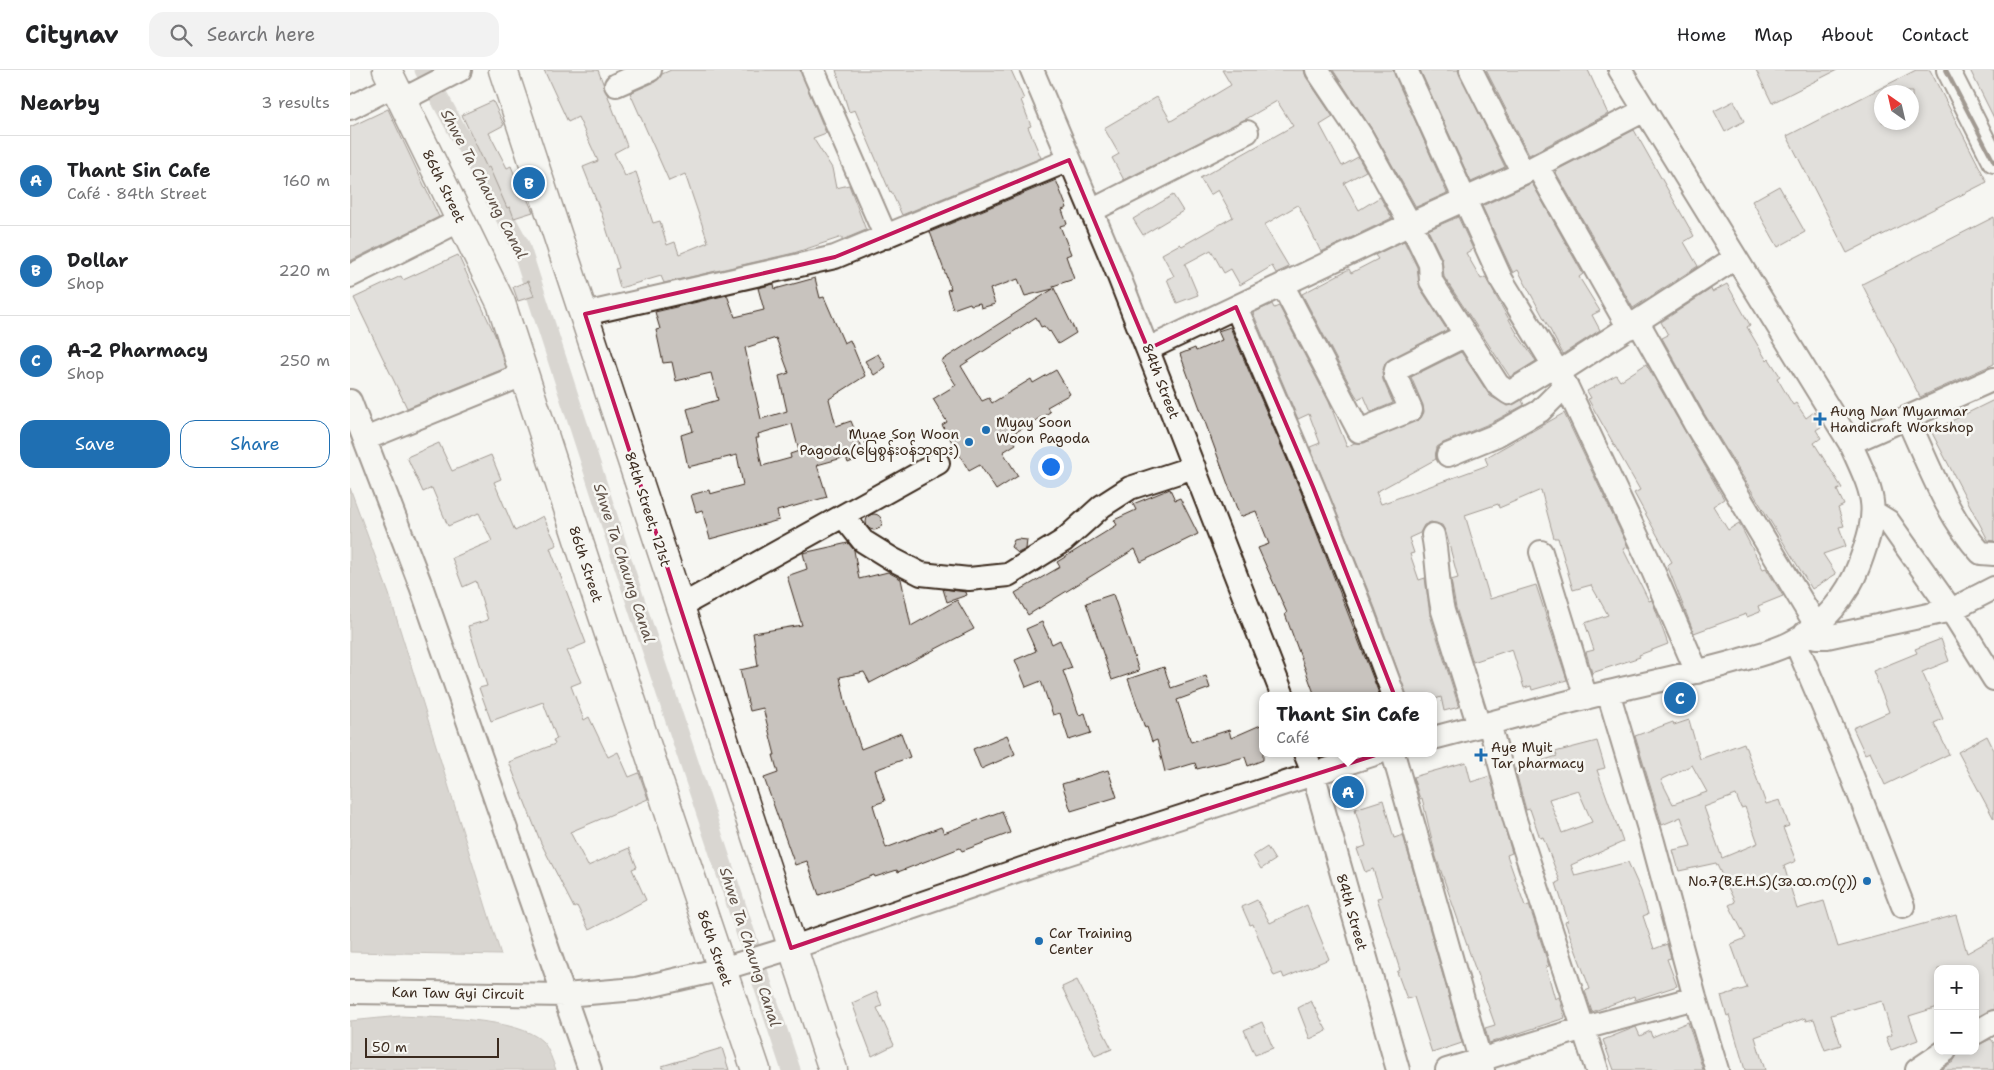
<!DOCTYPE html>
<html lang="en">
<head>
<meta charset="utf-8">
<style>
  body { margin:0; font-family:"Shantell Sans","Noto Sans Myanmar",sans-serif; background:#f2f2f2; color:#202124 }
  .controls { position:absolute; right:15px; bottom:15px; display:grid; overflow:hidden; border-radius:10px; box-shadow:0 2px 8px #0003 }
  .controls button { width:45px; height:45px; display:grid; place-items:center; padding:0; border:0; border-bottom:1px solid #e0e0e0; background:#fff; color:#202124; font:25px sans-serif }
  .compass { position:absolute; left:1524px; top:15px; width:45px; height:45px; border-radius:50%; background:#fff; box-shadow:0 2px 8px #0003; rotate:326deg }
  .scale { position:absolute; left:15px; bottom:12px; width:134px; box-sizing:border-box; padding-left:5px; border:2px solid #3b2a1e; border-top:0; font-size:14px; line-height:18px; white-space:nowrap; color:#3b2a1e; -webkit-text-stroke:4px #f6f6f2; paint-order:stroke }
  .you { position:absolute; left:700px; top:396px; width:18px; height:18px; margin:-12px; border:4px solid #fff; border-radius:50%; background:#1a73e8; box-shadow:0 0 0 8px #1a73e833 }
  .badge { display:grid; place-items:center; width:32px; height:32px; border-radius:50%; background:#1f6fb2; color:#fff; font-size:16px; font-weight:700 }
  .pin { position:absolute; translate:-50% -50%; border:2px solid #fff; box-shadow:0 1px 5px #0006 }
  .popup { position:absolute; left:909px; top:622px; width:178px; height:65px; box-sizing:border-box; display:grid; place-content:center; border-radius:10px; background:#fff; filter:drop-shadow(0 1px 4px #0005); font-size:16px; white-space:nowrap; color:#757577 }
  .popup b { font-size:19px; color:#202124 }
  .popup::after { content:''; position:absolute; left:50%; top:100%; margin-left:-10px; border:10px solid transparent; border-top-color:#fff }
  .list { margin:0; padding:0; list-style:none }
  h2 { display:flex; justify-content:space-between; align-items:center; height:65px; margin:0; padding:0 20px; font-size:21px }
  h2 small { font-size:16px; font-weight:400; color:#757577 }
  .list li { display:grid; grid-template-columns:32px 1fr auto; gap:15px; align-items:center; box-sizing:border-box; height:90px; padding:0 20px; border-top:1px solid #e0e0e0 }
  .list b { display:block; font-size:19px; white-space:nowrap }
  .list p { margin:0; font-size:16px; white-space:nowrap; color:#757577 }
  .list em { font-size:16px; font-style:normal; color:#757577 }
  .actions { display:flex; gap:10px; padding:15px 20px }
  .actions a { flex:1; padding:11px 0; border:1px solid #1f6fb2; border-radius:15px; text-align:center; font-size:18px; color:#1f6fb2 }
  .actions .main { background:#1f6fb2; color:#fff }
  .icon { flex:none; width:28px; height:28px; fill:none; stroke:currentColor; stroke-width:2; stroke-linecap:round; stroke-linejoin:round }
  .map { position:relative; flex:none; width:1644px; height:1000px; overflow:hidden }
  header { display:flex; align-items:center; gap:30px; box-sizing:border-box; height:70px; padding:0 25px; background:#fff; border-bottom:1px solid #e0e0e0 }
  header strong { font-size:24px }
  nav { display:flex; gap:28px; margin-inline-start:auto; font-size:18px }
  .search { width:350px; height:45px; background:#f2f2f2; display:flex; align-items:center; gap:12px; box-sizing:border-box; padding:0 18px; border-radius:15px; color:#757577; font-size:19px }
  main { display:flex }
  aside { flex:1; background:#fff }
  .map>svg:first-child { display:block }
</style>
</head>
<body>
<header>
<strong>Citynav</strong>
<div class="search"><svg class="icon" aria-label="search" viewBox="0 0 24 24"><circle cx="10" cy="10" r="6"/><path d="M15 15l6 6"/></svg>Search here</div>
<nav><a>Home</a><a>Map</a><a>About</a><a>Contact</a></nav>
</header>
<main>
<aside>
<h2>Nearby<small>3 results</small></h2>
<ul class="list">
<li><span class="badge">A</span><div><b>Thant Sin Cafe</b><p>Café · 84th Street</p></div><em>160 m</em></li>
<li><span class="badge">B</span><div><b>Dollar</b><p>Shop</p></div><em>220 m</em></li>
<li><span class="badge">C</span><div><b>A-2 Pharmacy</b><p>Shop</p></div><em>250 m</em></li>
</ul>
<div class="actions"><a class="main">Save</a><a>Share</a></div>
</aside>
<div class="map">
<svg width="1644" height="1000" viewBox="0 0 1644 1000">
  <rect width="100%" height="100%" fill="#f6f6f2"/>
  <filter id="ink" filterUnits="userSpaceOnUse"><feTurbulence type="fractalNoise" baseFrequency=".02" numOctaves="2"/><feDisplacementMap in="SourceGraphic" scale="10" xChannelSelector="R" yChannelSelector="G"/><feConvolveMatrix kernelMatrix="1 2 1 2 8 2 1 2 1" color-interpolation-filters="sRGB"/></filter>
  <g filter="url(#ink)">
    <path fill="#b6b0a9" stroke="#857a71" d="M 0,418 L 39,524 L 151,885 L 0,882 Z
      M 50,946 C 84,948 169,947 193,972 C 199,979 203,992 206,1000 L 0,1000 L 0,951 Z"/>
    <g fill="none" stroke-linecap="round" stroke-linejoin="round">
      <path stroke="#b6b0a9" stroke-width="19" d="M 74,0 L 170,175 L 287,536 L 441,1000"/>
    </g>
    <path fill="#c8c3be" stroke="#3b2a1e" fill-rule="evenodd" d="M 194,0 L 248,0 L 277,76 L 264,83 L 275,106 L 286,102 L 303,153 L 310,151 L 317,175 L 325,172 L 329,184 L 358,172 L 335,104 L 319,111 L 280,23 L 305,12 L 312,4 L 321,0 L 450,0 L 476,63 L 463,68 L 482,98 L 486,118 L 499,115 L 516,160 L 492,170 L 492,167 L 444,183 L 314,213 L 311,206 L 270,218 L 265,199 L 269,198 L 252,145 L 233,97 L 248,91 L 228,47 L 218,52 Z
      M 486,0 L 661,0 L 674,29 L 671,30 L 681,56 L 678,57 L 691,88 L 552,145 L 541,121 L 540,122 L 505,40 L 499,42 Z
      M 872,0 L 954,0 L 956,7 L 983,47 L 970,55 L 992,96 L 1008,87 L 1016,101 L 994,113 L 1009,140 L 1030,127 L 1042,148 L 971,182 L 948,135 L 914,155 L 939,197 L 926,203 L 922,196 L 890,215 L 881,199 L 874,203 L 861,180 L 835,194 L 848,225 L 827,233 L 817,209 L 824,206 L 812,184 L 830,174 L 832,176 L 883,147 L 868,120 L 860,125 L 850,108 L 943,56 L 927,31 L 896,49 L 774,110 L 762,88 L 769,84 L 754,58 L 807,27 L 821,51 L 881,15 Z
      M 983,0 L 1043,0 L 1097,123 L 1066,137 L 1023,61 Z
      M 1070,0 L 1108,0 L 1155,97 L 1121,112 Z
      M 1136,0 L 1238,0 L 1258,44 L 1179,85 Z
      M 1406,0 L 1487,0 L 1422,33 Z
      M 1566,0 L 1580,0 L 1637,112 L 1497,183 L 1437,66 ZM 1532,22 L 1562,22 L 1562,52 L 1532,52 Z
      M 1620,0 L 1644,0 L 1644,48 Z
      M 143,31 L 154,55 L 139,63 L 157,98 L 161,96 L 168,113 L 170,112 L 183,142 L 164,148 L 160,137 L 157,138 L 139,97 L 137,98 L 112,45 Z
      M 1384,31 L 1394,51 L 1375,62 L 1364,41 Z
      M 38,39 L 89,147 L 0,191 L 0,57 Z
      M 1284,60 L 1344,166 L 1334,172 L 1348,196 L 1283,238 L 1205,101 Z
      M 706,110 L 717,138 L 712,140 L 717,154 L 710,156 L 721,184 L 716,186 L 724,209 L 703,216 L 726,263 L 708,274 L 700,261 L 699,262 L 694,256 L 691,257 L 686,247 L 611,296 L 632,331 L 639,328 L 642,333 L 681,309 L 683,313 L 706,300 L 720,324 L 697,337 L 700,342 L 661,365 L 666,374 L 653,382 L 668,406 L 646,420 L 630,395 L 619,401 L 592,355 L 597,352 L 583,329 L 606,315 L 591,291 L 703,219 L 675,226 L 668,209 L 640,219 L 645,234 L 631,238 L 630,233 L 621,235 L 620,233 L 603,239 L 597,220 L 601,219 L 580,162 Z
      M 1182,113 L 1233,204 L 1229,207 L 1250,241 L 1242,245 L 1250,260 L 1213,284 L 1168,200 L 1163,203 L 1132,136 Z
      M 1429,116 L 1455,162 L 1428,177 L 1402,131 Z
      M 823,125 L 833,141 L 793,165 L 783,149 Z
      M 1108,147 L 1123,179 L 1116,183 L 1131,209 L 1135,207 L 1169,267 L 1186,291 L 1160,307 L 1094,207 L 1092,189 L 1078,160 Z
      M 1644,147 L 1644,294 L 1570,327 L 1512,214 Z
      M 1054,171 L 1067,197 L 1070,218 L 1097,260 L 1036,292 L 1032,302 L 1033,310 L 1043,333 L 1021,342 L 1014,326 L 1008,329 L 1003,321 L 952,224 L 999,199 L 1001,203 L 1028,189 L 1025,185 Z
      M 108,185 L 145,265 L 156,298 L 57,338 L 4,228 L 51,206 L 53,210 Z
      M 465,208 L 470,228 L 474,227 L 494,273 L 500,270 L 515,306 L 479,329 L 486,356 L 501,351 L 515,386 L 498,393 L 496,387 L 467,395 L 477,427 L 427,441 L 429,450 L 360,469 L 352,440 L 346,442 L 341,425 L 359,420 L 360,424 L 393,415 L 387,385 L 338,397 L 331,365 L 343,361 L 337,339 L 368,330 L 361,303 L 326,311 L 322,292 L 313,293 L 306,260 L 310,259 L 305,242 L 377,225 L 385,247 L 414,240 L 408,218 L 424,214 L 425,219 ZM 426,268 L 439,303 L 429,306 L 437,341 L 411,349 L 395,278 ZM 442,354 L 449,381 L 440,384 L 441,388 L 412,396 L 406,368 L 409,368 L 408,364 Z
      M 178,211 L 184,226 L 168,231 L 163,217 Z
      M 1377,214 L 1400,255 L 1397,257 L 1417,291 L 1419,289 L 1430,306 L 1427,308 L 1443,335 L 1446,333 L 1456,348 L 1464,342 L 1474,355 L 1466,360 L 1471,368 L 1464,373 L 1492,418 L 1487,420 L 1494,435 L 1488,438 L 1494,456 L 1489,457 L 1496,476 L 1473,484 L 1486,504 L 1462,519 L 1355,345 L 1312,268 L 1318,265 L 1311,252 L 1361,219 L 1362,222 Z
      M 922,234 L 924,238 L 929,236 L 979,332 L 997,377 L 1004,373 L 1014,373 L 1071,348 L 1074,342 L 1073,335 L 1061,307 L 1111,282 L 1140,326 L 1158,336 L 1172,330 L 1174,335 L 1141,353 L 1093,373 L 1087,377 L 1086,389 L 1026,422 L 1031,434 L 1138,395 L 1135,388 L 1214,343 L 1278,477 L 1273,479 L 1299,531 L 1302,530 L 1318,574 L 1289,585 L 1290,587 L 1242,603 L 1236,582 L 1244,580 L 1235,553 L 1258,545 L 1241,515 L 1223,520 L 1208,468 L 1204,468 L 1191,420 L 1149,438 L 1148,434 L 1115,445 L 1140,529 L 1186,515 L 1217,610 L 1182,620 L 1181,616 L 1174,618 L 1162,579 L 1123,592 L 1106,538 L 1101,510 L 1108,508 L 1096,463 L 1092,455 L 1081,452 L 1074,455 L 1070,463 L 1059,468 L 1064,483 L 1060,484 L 1069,510 L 1075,508 L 1080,545 L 1109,637 L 1094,641 L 1091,627 L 1083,630 L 1083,626 L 1057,626 L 1025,538 L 960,377 L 970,373 L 959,344 L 948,349 L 903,243 Z
      M 880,257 L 951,422 L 1030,626 L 965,626 L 935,544 L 937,543 L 908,478 L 919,474 L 906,441 L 890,447 L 830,284 L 845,278 L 846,281 L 872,270 L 868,261 Z
      M 528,284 L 536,297 L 524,305 L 515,291 Z
      M 1296,294 L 1374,429 L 1363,436 L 1378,460 L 1389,453 L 1413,499 L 1416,498 L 1433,526 L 1408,536 L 1410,542 L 1397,547 L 1396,544 L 1344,563 L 1317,495 L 1322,492 L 1284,423 L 1290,420 L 1238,329 L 1241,328 L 1237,321 L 1266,305 L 1270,311 Z
      M 1644,330 L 1644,471 L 1638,470 L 1581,361 Z
      M 89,373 L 102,401 L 141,385 L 151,409 L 144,412 L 165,461 L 193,446 L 207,475 L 200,478 L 236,573 L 217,581 L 231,612 L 221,616 L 234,650 L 239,647 L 258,687 L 268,682 L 279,707 L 289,703 L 298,729 L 220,762 L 238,796 L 279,778 L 287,797 L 282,799 L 296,830 L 239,860 L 227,836 L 224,838 L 191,773 L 159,692 L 205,674 L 203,670 L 207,669 L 193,632 L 141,651 L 129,618 L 137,616 L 118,556 L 138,550 L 126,511 L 113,517 L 102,488 L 142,471 L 129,443 L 98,456 L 82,418 L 73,422 L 57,387 Z
      M 820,419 L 825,430 L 830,428 L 848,464 L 791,492 L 785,479 L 678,545 L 665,523 L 710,497 L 707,492 L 767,455 L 764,450 L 786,440 L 783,434 Z
      M516 452a8 8 0 1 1 16 0a8 8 0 1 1-16 0Z
      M 668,469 L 677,470 L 676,479 L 668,483 L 661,477 L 664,470 Z
      M 498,473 L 504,480 L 509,509 L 538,502 L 551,509 L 561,556 L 607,530 L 624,559 L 520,613 L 514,602 L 490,607 L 496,635 L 511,679 L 551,663 L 560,687 L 525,700 L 535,731 L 523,735 L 536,778 L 591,757 L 594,763 L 652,741 L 660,763 L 612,781 L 610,778 L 548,802 L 547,800 L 525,807 L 524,805 L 469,825 L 457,791 L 445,795 L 414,708 L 428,703 L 423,685 L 425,685 L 413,638 L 400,641 L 390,600 L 408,596 L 403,563 L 452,555 L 437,506 L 457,499 L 453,483 Z
      M 593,519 L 616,522 L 617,525 L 597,532 Z
      M 763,524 L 789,601 L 762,610 L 736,533 Z
      M 692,552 L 702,574 L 710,570 L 722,598 L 713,601 L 729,645 L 735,643 L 741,663 L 719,670 L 710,643 L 703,645 L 691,611 L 676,617 L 665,590 L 686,581 L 676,559 Z
      M 1591,569 L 1599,591 L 1572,602 L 1593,649 L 1584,653 L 1599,684 L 1535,715 L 1520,682 L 1515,684 L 1503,658 L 1539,642 L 1523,601 L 1567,583 L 1565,579 Z
      M 814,597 L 821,618 L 856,606 L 860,618 L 827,630 L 841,672 L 879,660 L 881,668 L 913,654 L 913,690 L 898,696 L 895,687 L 847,699 L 845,693 L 815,702 L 807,670 L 802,672 L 797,657 L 795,658 L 778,609 Z
      M 1339,650 L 1350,689 L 1394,673 L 1416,734 L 1430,730 L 1439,756 L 1433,758 L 1446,791 L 1434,796 L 1447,839 L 1474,831 L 1488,877 L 1606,845 L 1617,883 L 1644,868 L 1644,939 L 1625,948 L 1625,899 L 1588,899 L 1588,937 L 1559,946 L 1568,970 L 1541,980 L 1536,967 L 1542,965 L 1532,931 L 1481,945 L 1491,975 L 1475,980 L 1464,949 L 1456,951 L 1455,948 L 1405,967 L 1415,1000 L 1395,1000 L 1379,945 L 1377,946 L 1371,926 L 1397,918 L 1381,874 L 1396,868 L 1379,835 L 1385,832 L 1366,793 L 1329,801 L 1323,780 L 1341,776 L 1331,747 L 1312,755 L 1285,666 L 1323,652 L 1324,655 ZM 1342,695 L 1357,722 L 1323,734 L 1311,710 ZM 1386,725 L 1391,738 L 1395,737 L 1408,773 L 1372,788 L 1354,737 Z
      M 657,665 L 665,684 L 631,699 L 623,679 Z
      M 1637,666 L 1644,680 L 1644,749 L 1608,682 Z
      M 1247,671 L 1255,698 L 1247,700 L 1273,772 L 1221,795 L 1225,806 L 1278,792 L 1291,821 L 1298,844 L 1293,846 L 1304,879 L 1317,874 L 1321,888 L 1317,889 L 1327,916 L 1285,930 L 1284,926 L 1242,942 L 1235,921 L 1240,919 L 1215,852 L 1218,851 L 1206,813 L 1210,811 L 1193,767 L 1190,768 L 1180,739 L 1176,740 L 1165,699 L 1207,686 L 1205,682 ZM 1228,720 L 1242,752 L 1212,763 L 1199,729 Z
      M 1116,692 L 1121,712 L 1140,706 L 1162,783 L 1157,785 L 1175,836 L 1179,835 L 1199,896 L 1196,897 L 1205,929 L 1209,927 L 1215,948 L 1139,973 L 1135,958 L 1145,955 L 1086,787 L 1072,728 L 1070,729 L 1063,707 Z
      M 758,700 L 767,727 L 721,741 L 712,714 Z
      M 1033,730 L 1044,768 L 1053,765 L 1112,973 L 1082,983 L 1064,927 L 1057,929 L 1047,902 L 1050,900 L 1027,828 L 1032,827 L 1023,799 L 1015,802 L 1007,779 L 1016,776 L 1005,739 Z
      M 917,777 L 925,790 L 911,799 L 903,786 Z
      M 907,830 L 920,853 L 957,835 L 979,889 L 934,908 L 932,903 L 924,906 L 903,854 L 900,855 L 892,837 Z
      M 727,910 L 762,979 L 745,986 L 712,917 Z
      M 527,922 L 532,936 L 527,938 L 544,975 L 522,986 L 502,933 Z
      M 961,931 L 977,961 L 960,969 L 948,938 Z
      M 912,952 L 923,978 L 905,985 L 894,960 Z
      M 1338,952 L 1353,1000 L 1264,1000 L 1253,970 L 1286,957 L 1290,966 L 1300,961 L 1302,967 Z
      M 1641,969 L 1644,973 L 1644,1000 L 1590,1000 L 1603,992 L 1607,984 L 1613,981 L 1625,981 L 1625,976 Z
      M 372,978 L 379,1000 L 313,1000 L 312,996 Z"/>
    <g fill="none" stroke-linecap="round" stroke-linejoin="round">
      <g stroke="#3b2a1e" stroke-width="26">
        <path id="minor" d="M 463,0 L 536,167
          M 682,0 L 766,199 L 933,626
          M 967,0 L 1012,67 L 1065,163 L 1080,194 L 1081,211 L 1148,315 L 1159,323 L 1204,295
          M 1056,0 L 1151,209 L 1216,315 L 1297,487 L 1347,602
          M 1121,0 L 1173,103
          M 1598,0 L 1644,91
          M 266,15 L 300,0
          M 52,30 L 110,0
          M 0,38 L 45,15
          M 1187,96 L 1279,258
          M 741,141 L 897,62
          M 0,206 L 111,150
          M 933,216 L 1009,361 L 1061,340 L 1045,305 L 1046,300 L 1114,266
          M 886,237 L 963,417 L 1013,543 L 1044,626
          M 235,244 L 485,187 L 719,90
          M 1288,252 L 1344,352 L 1466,555
          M 798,279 L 1058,155 L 1173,103 L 1295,40
          M 1208,303 L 1385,188
          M 0,331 L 71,516 L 240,1000
          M 1557,348 C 1578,393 1597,447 1631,483 L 1644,484
          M 15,369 L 175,304
          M 1500,373 L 1644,309
          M 1098,385 L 1147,365 L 1190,341 L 1216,315
          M 1525,443 L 1538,451 L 1601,540 L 1644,609
          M 493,446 L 513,471 L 542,489 L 571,504 L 619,509 L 658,505 L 713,471 L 752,436 L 780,418 L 844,397
          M 1083,465 C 1088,490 1087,515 1093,541 L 1129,656
          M 1191,482 L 1236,628
          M 329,537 L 588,393
          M 1455,563 L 1466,567 L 1477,567 L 1601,540 L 1644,518
          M 1445,571 L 1493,683 L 1553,836
          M 1258,622 L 1303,772 L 1345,928 L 1367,1000
          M 1139,653 L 1165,750 L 1247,1000
          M 1083,668 C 1142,653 1200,636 1259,622 C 1302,612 1345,603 1387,591 C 1407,585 1427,581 1444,571 C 1473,556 1498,525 1509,495 C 1531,436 1525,428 1500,373 L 1270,0
          M 955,683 L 963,703 L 1048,1000
          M 1043,683 L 1133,1000
          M 0,922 L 215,925 L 286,919 L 372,899 L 441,878 L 695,791 L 1028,683
          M 1625,963 L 1644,952
          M 1097,1000 L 1234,958 L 1345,928
          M 1567,1000 L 1595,981"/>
      </g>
      <g stroke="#3b2a1e" stroke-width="31">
        <path id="major" d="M 37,0 L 151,233 L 253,546 L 406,1000
          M 153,0 L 483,1000"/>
      </g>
      <use href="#minor" stroke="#f6f6f2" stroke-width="22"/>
      <use href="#major" stroke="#f6f6f2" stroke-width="28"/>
      <path stroke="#3b2a1e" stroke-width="4" d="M 1596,0 L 1644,92"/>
    </g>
  </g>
  <path d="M0 0H1644V1000H0ZM 719,90 L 798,279 L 886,237 L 963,417 L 1063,673 L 695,791 L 441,878 L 235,244 L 485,187 Z" fill="#f6f6f2" fill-opacity=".55" fill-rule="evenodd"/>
  <path fill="none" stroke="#c2185b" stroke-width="4" stroke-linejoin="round" d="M 719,90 L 798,279 L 886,237 L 963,417 L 1063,673 L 695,791 L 441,878 L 235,244 L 485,187 Z"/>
  <g fill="#1f6fb2" stroke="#f6f6f2" stroke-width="2">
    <path d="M1467.5 341.5h5v5h5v5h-5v5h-5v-5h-5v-5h5z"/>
    <circle cx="636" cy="360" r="5"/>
    <circle cx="619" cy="372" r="5"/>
    <path d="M1128.5 677.5h5v5h5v5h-5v5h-5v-5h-5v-5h5z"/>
    <circle cx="1517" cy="811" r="5"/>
    <circle cx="689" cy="871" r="5"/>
  </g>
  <g text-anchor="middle" stroke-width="5" stroke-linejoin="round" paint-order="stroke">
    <g font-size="14" fill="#3b2a1e" stroke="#f6f6f2">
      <text transform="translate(94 116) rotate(64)" y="5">86th Street</text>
      <text transform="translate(811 311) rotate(69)" y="5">84th Street</text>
      <text transform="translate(298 439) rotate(72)" y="5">84th Street, 121st</text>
      <text transform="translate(236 494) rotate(72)" y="5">86th Street</text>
      <text transform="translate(1002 842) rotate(74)" y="5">84th Street</text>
      <text transform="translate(365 878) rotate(71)" y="5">86th Street</text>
      <text transform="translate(108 923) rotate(1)" y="5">Kan Taw Gyi Circuit</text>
    </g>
    <g font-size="14" fill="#3b2a1e" stroke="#f6f6f2" text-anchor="start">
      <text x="1480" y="346">Aung Nan Myanmar<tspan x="1480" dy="16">Handicraft Workshop</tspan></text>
      <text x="646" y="357">Myay Soon<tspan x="646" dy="16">Woon Pagoda</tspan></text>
      <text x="609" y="369" text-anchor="end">Myae Son Woon<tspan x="609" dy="16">Pagoda(မြေစွန်း၀န်ဘုရား)</tspan></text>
      <text x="1141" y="682">Aye Myit<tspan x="1141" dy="16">Tar pharmacy</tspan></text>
      <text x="1507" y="816" text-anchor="end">No.7(B.E.H.S)(အ.ထ.က(၇))</text>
      <text x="699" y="868">Car Training<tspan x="699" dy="16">Center</tspan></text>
    </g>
    <g font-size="15" font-style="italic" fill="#605248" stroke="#f6f6f2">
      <text transform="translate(134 114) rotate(62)" y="5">Shwe Ta Chaung Canal</text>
      <text transform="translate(274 493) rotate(72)" y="5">Shwe Ta Chaung Canal</text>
      <text transform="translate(400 877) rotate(72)" y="5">Shwe Ta Chaung Canal</text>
    </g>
  </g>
</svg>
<div class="controls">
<button>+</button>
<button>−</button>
</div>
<svg class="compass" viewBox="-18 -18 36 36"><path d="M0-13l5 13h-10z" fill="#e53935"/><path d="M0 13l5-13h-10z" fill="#757577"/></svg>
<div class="scale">50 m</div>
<div class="you"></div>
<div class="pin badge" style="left:998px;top:722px">A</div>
<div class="popup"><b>Thant Sin Cafe</b>Café</div>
<div class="pin badge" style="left:179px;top:113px">B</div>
<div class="pin badge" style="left:1330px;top:628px">C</div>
</div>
</main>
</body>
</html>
